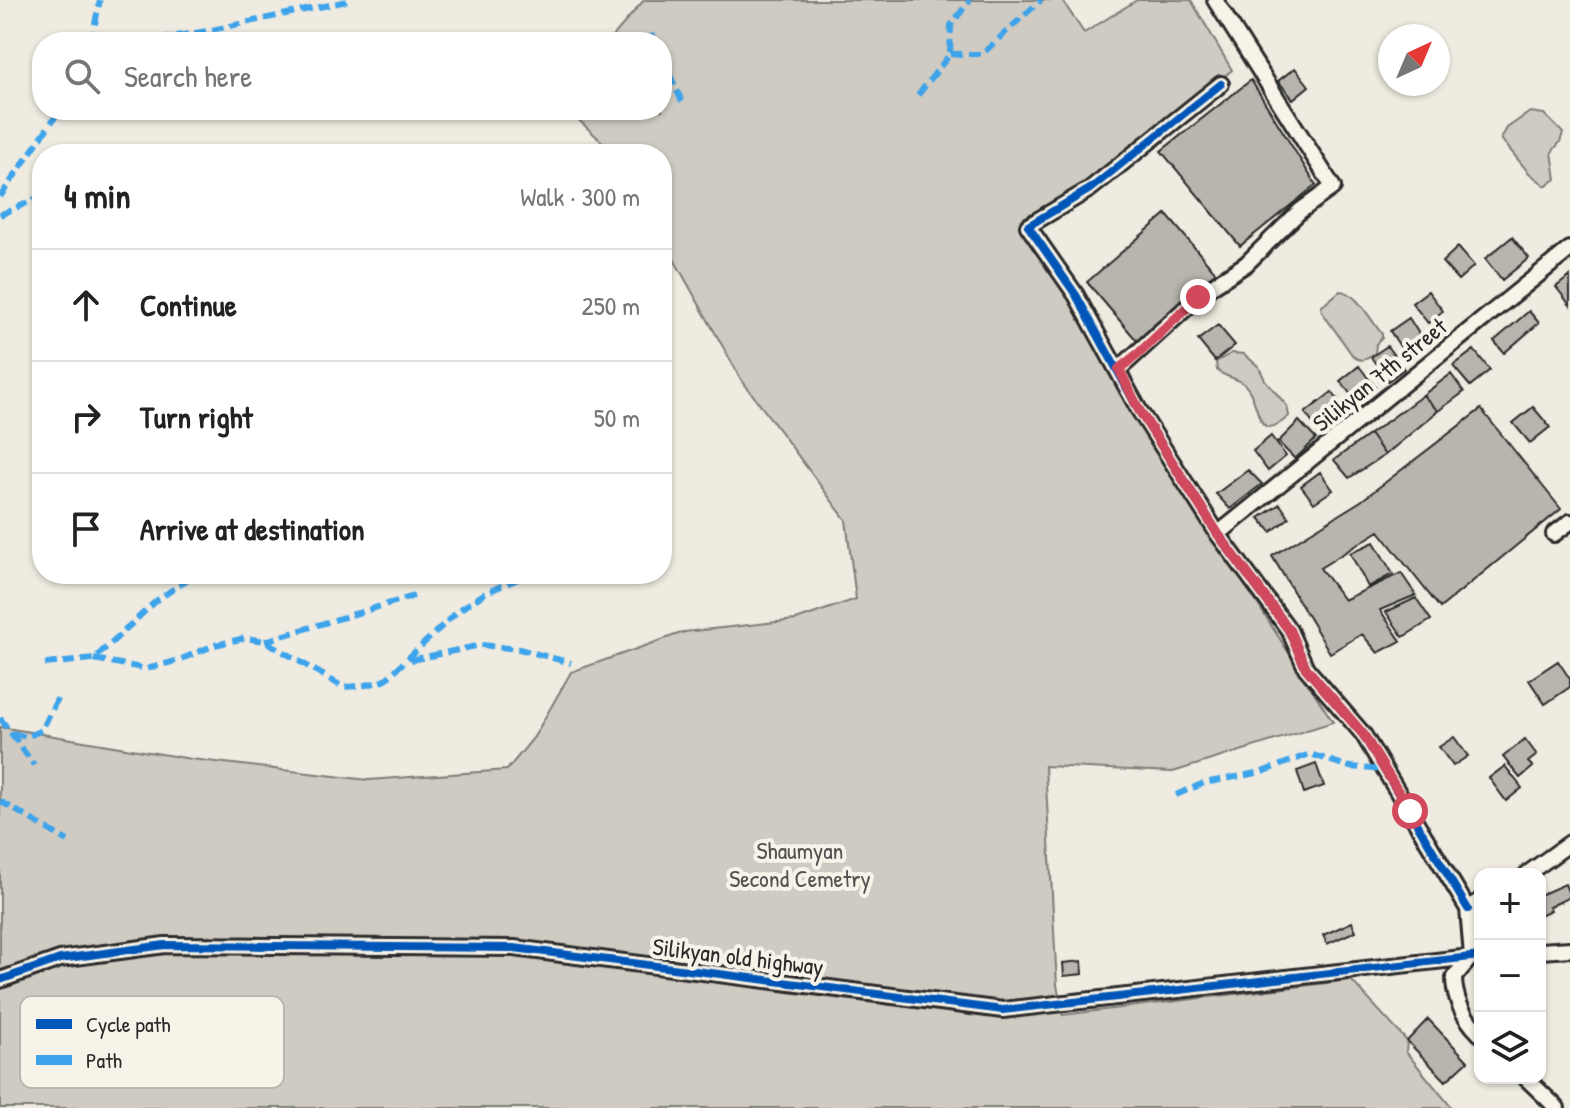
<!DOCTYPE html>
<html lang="en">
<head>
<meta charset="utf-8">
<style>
  body { margin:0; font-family:"Patrick Hand",sans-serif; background:#f6f6f6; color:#222 }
  .controls { position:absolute; right:24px; bottom:24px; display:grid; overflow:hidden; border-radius:16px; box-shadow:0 2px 6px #0004 }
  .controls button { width:72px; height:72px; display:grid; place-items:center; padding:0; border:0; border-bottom:2px solid #e0e0e0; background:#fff; color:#222; font:40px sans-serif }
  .compass { position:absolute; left:1378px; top:24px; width:72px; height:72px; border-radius:50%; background:#fff; box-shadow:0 2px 6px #0004; rotate:44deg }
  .stop { position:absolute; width:24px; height:24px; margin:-18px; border:6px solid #d1495b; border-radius:50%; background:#fff }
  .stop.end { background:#d1495b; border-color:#fff; box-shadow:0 2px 8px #0008 }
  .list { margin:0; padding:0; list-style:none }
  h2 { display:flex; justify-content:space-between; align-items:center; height:104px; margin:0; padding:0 32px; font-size:34px }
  h2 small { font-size:26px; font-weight:400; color:#767676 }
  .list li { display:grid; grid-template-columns:52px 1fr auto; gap:24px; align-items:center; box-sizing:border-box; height:112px; padding:0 32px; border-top:2px solid #e0e0e0 }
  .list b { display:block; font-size:30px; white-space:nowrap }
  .list em { font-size:26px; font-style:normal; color:#767676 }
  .icon { flex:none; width:44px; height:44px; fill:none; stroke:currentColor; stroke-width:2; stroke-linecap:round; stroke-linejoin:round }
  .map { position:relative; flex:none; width:1570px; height:1108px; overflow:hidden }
  .search { position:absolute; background:#fff; box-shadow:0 2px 6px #0004; left:32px; top:32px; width:640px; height:88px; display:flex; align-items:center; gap:20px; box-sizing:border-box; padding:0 28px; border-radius:32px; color:#767676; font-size:30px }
  .panel { position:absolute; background:#fff; box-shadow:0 2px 6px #0004; left:32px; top:144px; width:640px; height:440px; border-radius:32px }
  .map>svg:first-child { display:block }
</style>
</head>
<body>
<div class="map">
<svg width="1570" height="1108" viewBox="0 0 1570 1108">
  <rect width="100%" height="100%" fill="#efebe0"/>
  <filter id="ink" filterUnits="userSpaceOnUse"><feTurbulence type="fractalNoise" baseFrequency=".0125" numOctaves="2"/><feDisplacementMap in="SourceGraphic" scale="16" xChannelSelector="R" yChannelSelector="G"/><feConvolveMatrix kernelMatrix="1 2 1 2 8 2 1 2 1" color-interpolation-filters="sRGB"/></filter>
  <g filter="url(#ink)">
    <path fill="#cfcbc2" stroke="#7d7b76" stroke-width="2" d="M 644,0 L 1062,0 L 1084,33 L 1137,0 L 1191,0 L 1232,70 L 1114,167 L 1031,219 L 1129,375 L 1246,586 L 1333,722 L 1173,772 L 1045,766 L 1057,985 L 1063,1015 L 1351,980 L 1407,1041 L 1406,1052 L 1452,1108 L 0,1108 L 0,727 L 191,759 L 368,780 L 507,770 L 534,737 L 571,672 L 684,632 L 796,620 L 856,599 L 846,520 L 741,379 L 662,238 L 662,154 L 615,154 L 568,110 L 662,110 L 662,42 L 608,42 Z
      M 1530,112 L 1544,114 L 1563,133 L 1560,142 L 1552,152 L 1556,179 L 1546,186 L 1529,173 L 1501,139 L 1507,128 Z
      M 1340,291 C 1357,292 1371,321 1382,334 L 1382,338 L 1376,344 L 1375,353 C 1368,359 1361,363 1353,356 L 1322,312 L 1321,307 Z
      M 1232,353 L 1244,354 L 1259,367 L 1265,380 L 1287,406 L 1289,416 C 1253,448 1262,401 1245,385 C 1237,377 1225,378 1217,370 L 1216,362 Z"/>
    <path fill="#b8b5ae" stroke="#2b2b2b" stroke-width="2" d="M 1295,68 L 1309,86 L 1293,99 L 1278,81 Z
      M 1251,80 L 1316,185 L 1240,246 L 1161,151 Z
      M 1166,214 L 1217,274 L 1138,342 L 1087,282 Z
      M 1512,237 L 1529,258 L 1502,280 L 1485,259 Z
      M 1458,247 L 1474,266 L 1458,280 L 1442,262 Z
      M 1570,276 L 1570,305 L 1556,287 Z
      M 1428,291 L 1443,311 L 1428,323 L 1412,303 Z
      M 1529,311 L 1539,323 L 1504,353 L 1494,341 Z
      M 1409,318 L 1426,345 L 1407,357 L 1390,331 Z
      M 1218,325 L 1235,345 L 1215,361 L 1198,340 Z
      M 1387,346 L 1404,369 L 1388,381 L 1371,357 Z
      M 1474,350 L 1490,370 L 1470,386 L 1453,366 Z
      M 1359,366 L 1375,387 L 1357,402 L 1340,381 Z
      M 1451,374 L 1464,392 L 1438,411 L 1423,395 Z
      M 1332,392 L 1348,413 L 1321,434 L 1305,413 Z
      M 1423,395 L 1438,411 L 1385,455 L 1370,434 Z
      M 1533,407 L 1550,427 L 1530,443 L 1513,423 Z
      M 1481,409 L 1561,509 L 1440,608 L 1379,531 L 1320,568 L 1344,600 L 1401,573 L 1416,595 L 1380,610 L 1401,641 L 1378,653 L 1362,634 L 1330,653 L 1272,556 L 1361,501 Z
      M 1299,421 L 1316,439 L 1295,459 L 1278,442 Z
      M 1370,434 L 1385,455 L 1349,478 L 1334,460 Z
      M 1271,436 L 1286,456 L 1268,471 L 1253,451 Z
      M 1248,470 L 1262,484 L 1230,509 L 1216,494 Z
      M 1320,472 L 1333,490 L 1314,503 L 1301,486 Z
      M 1280,504 L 1289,518 L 1271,532 L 1259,518 Z
      M 1374,542 L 1393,574 L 1368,587 L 1350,553 Z
      M 1416,598 L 1431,620 L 1403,637 L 1386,612 Z
      M 1558,661 L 1570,679 L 1570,687 L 1545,704 L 1529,680 Z
      M 1454,737 L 1468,756 L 1453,766 L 1439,747 Z
      M 1525,739 L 1537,755 L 1528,762 L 1533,767 L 1520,778 L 1503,757 Z
      M 1316,764 L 1324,786 L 1304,793 L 1297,771 Z
      M 1505,766 L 1522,788 L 1506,801 L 1489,778 Z
      M 1565,884 L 1570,897 L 1549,907 L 1551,910 L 1540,915 L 1540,895 Z
      M 1352,922 L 1356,931 L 1327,944 L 1323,935 Z
      M 1082,961 L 1083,974 L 1064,976 L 1063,963 Z
      M 1428,1019 L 1468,1061 L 1446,1081 L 1407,1041 Z"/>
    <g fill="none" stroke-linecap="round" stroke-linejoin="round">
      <g stroke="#2b2b2b" stroke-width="20">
        <path id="minor" d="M 1221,84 L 1090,189 L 1028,226 L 1076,295 L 1139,410 L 1218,534 L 1289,630 L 1306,668 L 1363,734 L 1468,909
          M 1119,369 L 1206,290 L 1246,264 L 1300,211 L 1333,187 L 1215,0
          M 1218,534 L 1570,249
          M 1554,534 L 1570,522
          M 1527,874 L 1570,843
          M 1540,951 L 1570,949
          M 1472,956 L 1454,977 C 1454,1000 1464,1018 1480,1034
          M 1472,956 L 1468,909 L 1480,901
          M 0,980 L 60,959 L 165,945 L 514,948 L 1003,1010 L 1480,956
          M 1526,1078 L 1557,1108"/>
      </g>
      <use href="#minor" stroke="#f7f3e8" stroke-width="14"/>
      <path stroke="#3ea3eb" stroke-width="6" stroke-dasharray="12 6" stroke-linecap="butt" d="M 651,34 L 654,42
        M 91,42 L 100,0
        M 141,42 L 207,31 L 352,0
        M 950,54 L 982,54 L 1041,0
        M 662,58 L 684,106
        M 918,95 L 950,54 L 951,25 L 970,0
        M 0,197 L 60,110
        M 0,215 L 42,196
        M 265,641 L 414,596
        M 94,659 L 147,669 L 179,660 L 215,645 L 245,638 L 265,641 L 343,687 L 361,686 L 384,681 L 459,610 L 487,592 L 530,574
        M 411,660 L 481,645 L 519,649 L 571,663
        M 45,664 L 94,659 L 156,601 L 195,574
        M 0,718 L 34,765
        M 13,733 L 26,737 L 42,730 L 59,695
        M 1176,795 L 1204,783 L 1262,772 L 1310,754 L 1350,767 L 1383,770
        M 0,801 L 68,841"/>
      <g stroke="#f7f3e8" stroke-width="13">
        <path id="cycleway" d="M 1221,84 L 1090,189 L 1028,226 L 1076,295 L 1139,410 L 1218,534 L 1289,630 L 1306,668 L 1363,734 L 1468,909
          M 0,980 L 60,959 L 165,945 L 514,948 L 1003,1010 L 1480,956"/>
      </g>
      <use href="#cycleway" stroke="#0057b8" stroke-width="8"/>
    </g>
  </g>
  <g fill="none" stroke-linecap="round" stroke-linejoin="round" filter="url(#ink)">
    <path stroke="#d1495b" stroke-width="10" d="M 1198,297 L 1138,354 L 1119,369 L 1139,410 L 1218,534 L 1289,630 L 1306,668 L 1363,734 L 1410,811"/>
  </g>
  <g text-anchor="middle" stroke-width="8" stroke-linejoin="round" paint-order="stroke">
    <g font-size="24" fill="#2b2b2b" stroke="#f7f3e8">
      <text transform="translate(1380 375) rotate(-39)" y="8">Silikyan 7th street</text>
      <text transform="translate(738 957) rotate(7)" y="8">Silikyan old highway</text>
    </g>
    <g font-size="24" fill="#545351" stroke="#f7f3e8">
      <text x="800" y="859">Shaumyan<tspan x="800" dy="28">Second Cemetry</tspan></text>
    </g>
  </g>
  <rect x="20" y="996" width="264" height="92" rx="12" fill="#f7f3e8" stroke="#bab7af" stroke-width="2"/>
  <rect x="36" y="1019" width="36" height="10" fill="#0057b8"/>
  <rect x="36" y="1055" width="36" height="10" fill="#3ea3eb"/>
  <g font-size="22" fill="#2b2b2b">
    <text x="86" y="1032">Cycle path</text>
    <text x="86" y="1068">Path</text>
  </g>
</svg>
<div class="controls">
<button>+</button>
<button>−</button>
<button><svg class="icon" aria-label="layers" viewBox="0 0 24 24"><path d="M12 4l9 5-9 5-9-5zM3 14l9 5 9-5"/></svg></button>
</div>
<svg class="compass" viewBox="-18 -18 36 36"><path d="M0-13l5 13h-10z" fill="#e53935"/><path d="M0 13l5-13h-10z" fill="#767676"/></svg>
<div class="stop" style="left:1410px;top:811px"></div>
<div class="stop end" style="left:1198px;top:297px"></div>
<div class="search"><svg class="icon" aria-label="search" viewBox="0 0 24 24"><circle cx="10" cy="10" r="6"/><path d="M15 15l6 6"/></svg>Search here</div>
<section class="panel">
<h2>4 min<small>Walk · 300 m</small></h2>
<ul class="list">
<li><svg class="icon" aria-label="ahead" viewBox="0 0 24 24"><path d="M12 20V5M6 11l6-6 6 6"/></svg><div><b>Continue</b></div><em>250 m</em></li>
<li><svg class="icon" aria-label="right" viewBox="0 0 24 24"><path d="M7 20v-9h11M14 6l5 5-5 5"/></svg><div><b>Turn right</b></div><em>50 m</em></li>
<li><svg class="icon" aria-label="arrive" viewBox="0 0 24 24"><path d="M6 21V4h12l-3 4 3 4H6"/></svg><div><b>Arrive at destination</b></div></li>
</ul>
</section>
</div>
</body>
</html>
